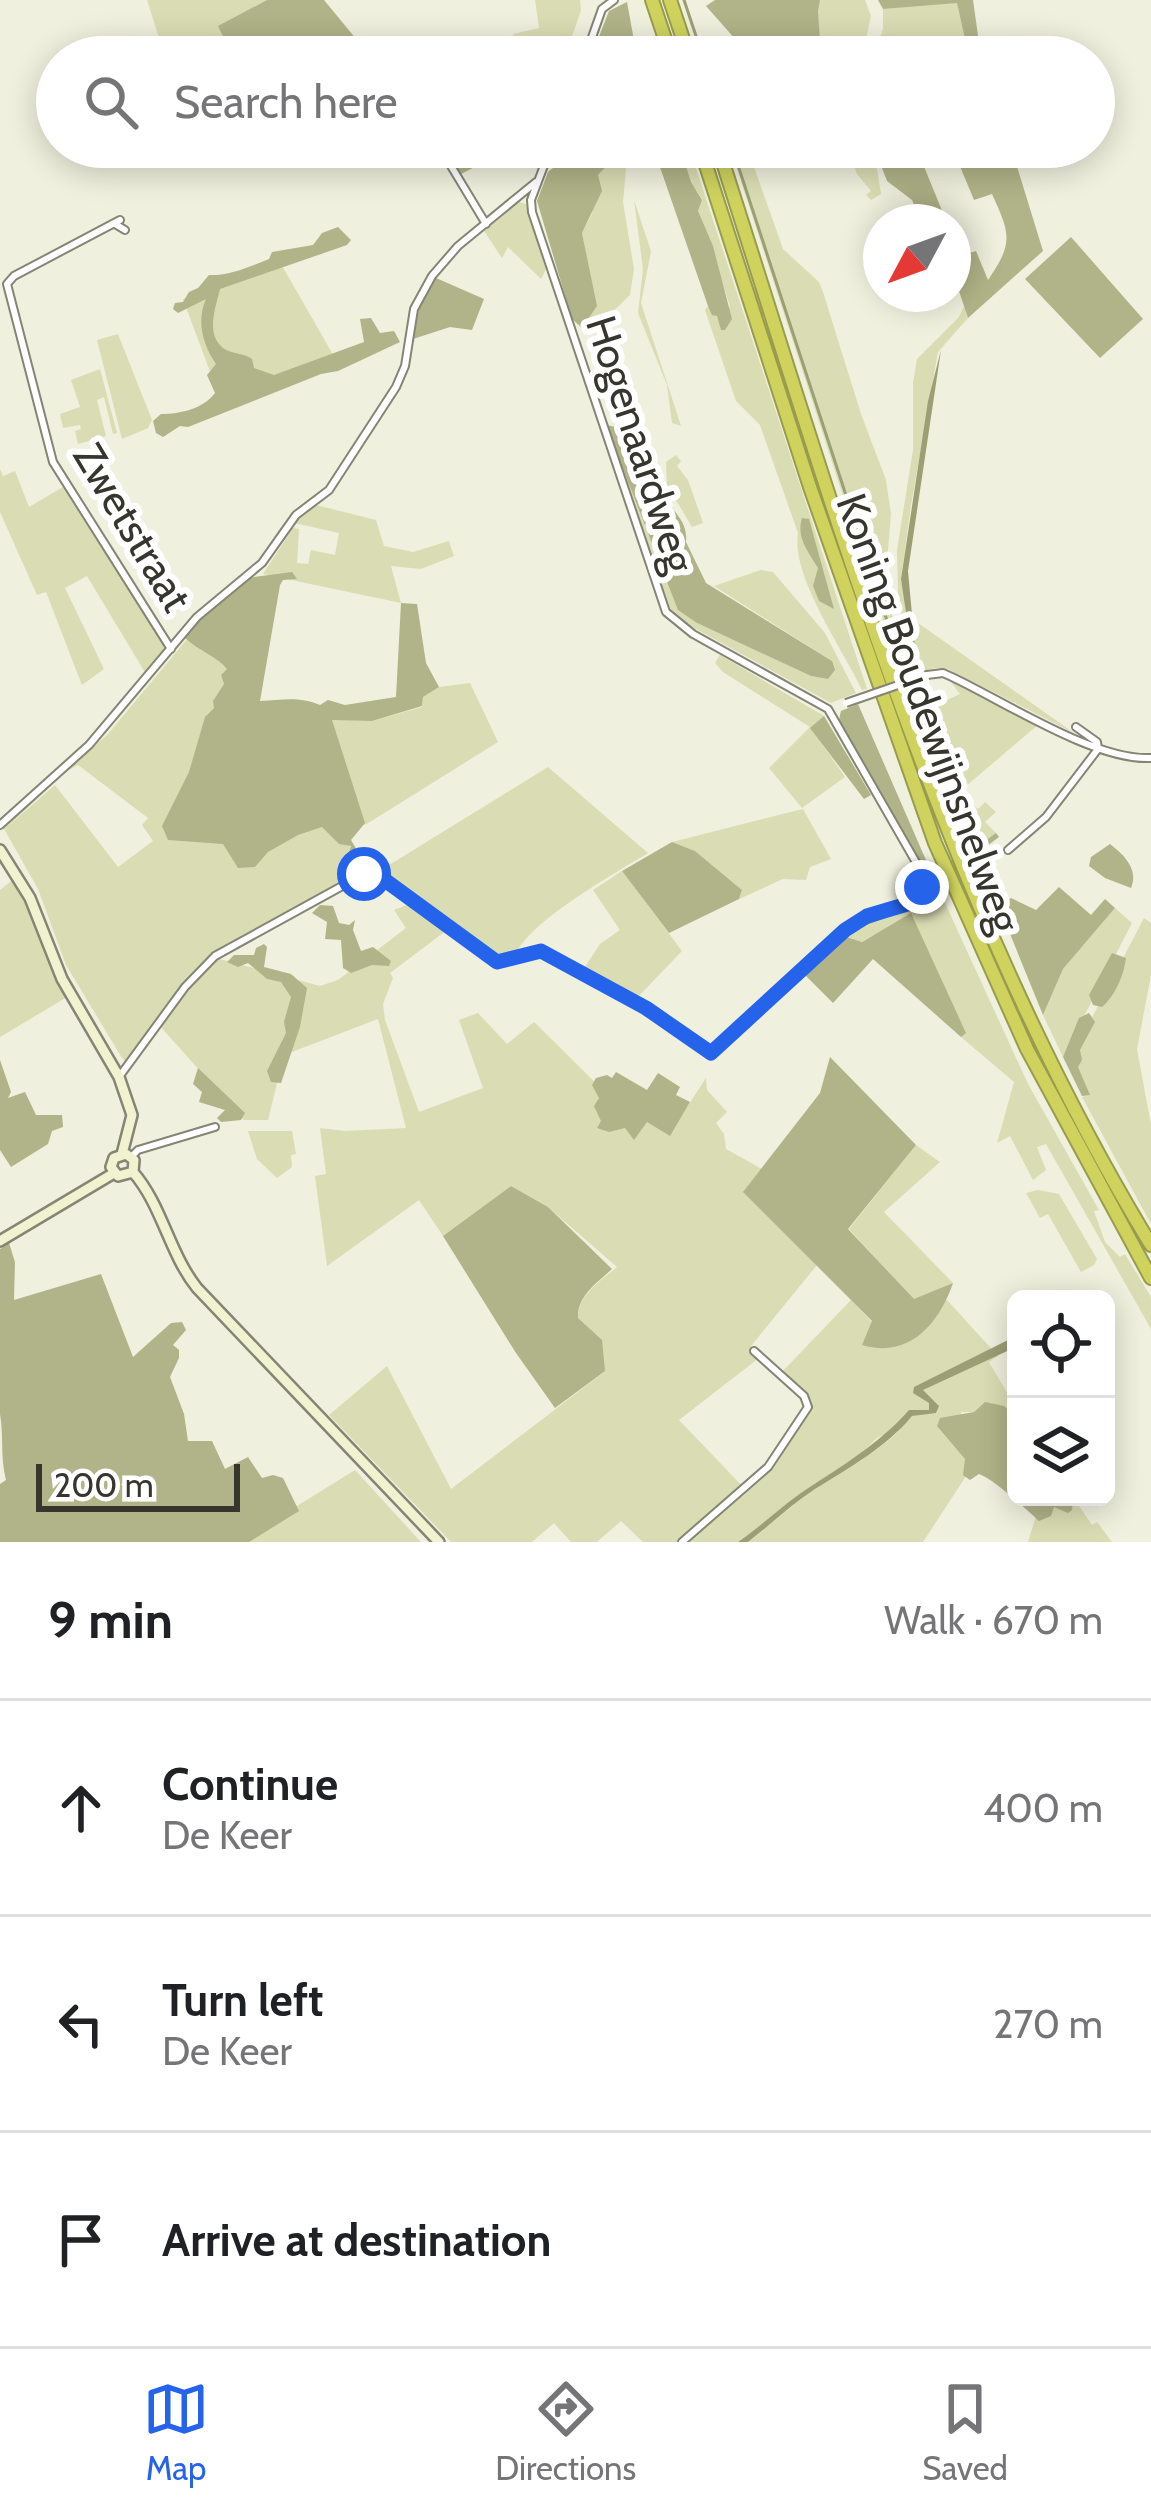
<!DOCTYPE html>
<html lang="en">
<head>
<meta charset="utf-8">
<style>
  body { margin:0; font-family:Cabin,sans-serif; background:#f2f2f2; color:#202124 }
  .controls { position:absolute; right:36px; bottom:36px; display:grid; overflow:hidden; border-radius:18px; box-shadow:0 6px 30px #0003 }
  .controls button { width:108px; height:108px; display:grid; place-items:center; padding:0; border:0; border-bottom:3px solid #e0e0e0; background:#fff; color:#202124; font:60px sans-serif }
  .compass { position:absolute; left:863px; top:204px; width:108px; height:108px; border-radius:50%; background:#fff; box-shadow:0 6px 30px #0003; rotate:229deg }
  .scale { position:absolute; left:36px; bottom:30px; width:204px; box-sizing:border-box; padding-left:12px; border:6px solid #36362f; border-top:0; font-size:33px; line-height:42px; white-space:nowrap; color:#36362f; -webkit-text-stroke:9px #fff; paint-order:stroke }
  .stop { position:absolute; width:36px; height:36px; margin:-27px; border:9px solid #2563eb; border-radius:50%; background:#fff }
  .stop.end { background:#2563eb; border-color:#fff; box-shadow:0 3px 12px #0008 }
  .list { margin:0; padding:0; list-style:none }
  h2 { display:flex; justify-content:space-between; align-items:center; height:156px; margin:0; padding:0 48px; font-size:51px }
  h2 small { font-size:39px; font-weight:400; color:#757577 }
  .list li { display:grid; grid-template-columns:78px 1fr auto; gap:36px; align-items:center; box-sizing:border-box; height:216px; padding:0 48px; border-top:3px solid #e0e0e0 }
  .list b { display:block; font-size:45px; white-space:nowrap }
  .list p { margin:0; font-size:39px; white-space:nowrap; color:#757577 }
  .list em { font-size:39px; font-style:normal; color:#757577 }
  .icon { flex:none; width:66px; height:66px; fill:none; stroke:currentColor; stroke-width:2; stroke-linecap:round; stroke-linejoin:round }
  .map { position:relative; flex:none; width:1151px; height:1542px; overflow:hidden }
  .search { position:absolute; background:#fff; box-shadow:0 6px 30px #0003; left:36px; right:36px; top:36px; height:132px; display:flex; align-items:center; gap:30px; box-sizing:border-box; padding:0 42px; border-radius:66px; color:#757577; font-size:45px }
  .sheet { height:804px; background:#fff }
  nav { display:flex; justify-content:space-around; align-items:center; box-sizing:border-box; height:168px; border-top:3px solid #e0e0e0; background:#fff; font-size:33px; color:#757577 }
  nav a { display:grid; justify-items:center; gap:6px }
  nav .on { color:#2563eb }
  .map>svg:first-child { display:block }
</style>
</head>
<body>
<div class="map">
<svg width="1151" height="1542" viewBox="0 0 1151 1542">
  <rect width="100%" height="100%" fill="#eff0dd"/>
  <path fill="#daddb3" d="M 147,0 L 267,0 L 219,26 L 233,57 L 206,57 L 203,52 L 192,57 L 165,57 Z
    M 535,0 L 580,0 L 581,10 L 565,57 L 521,57 L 513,34 L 539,28 Z
    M 820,0 L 865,0 L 871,16 L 862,57 L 821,57 L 817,11 Z
    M 957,2 L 969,57 L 874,57 L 883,29 L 883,9 Z
    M 628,147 L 623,202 L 634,269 L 630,295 L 600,324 L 582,328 L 596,306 L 582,233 L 592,214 L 598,175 Z
    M 680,147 L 689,147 L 867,689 L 862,690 C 843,649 791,577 798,533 L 760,425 L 736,401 L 705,310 L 708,306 L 720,320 L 730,306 L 698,211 L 702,199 L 691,182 Z
    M 730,147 L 747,147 L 783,249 L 819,282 L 823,292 L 861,414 L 886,480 L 891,514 L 887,562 L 891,611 L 906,676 L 902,678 Z
    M 848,147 L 862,147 L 877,169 L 881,194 L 871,200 L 866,195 L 871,191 L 857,174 Z
    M 634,200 L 651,251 L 641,303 L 681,426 L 672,423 L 667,385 L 638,313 L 643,269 Z
    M 519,202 L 526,204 L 546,269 L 541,279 L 508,247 L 502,258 L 484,231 Z
    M 281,264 L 339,365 L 224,409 L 183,299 Z
    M 964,306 L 968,318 L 938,352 L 911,505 L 901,579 L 915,646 L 911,618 L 1074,733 L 948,669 L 935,668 L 912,674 L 898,594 L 897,550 L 913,450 L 913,383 L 917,359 L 959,317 Z
    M 118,334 L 152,420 L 148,428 L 122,439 L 97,340 Z
    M 100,369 L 117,433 L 113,434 L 104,397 L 97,400 L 106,436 L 78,444 L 75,431 L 81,429 L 80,425 L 63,428 L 60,414 L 80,407 L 71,380 Z
    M 606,425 L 697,623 L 811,676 L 828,679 L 832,661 L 714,586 L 761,570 L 773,572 L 825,633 L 856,693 L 831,703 L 676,618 L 668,609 Z
    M 676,455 L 681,461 L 677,466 L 688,480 L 703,523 L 692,527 L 667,485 L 666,462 Z
    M 0,469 L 3,476 L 15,471 L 29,507 L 63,487 L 167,648 L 146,674 L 87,576 L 65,588 L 104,669 L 82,685 L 46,592 L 37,595 L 0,512 Z
    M 316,505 L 376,520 L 384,546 L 413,552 L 449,541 L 454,556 L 421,569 L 391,566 L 401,603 L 263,574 L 293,528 L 299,529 L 297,563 L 308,564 L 311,550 L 335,555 L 339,533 L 294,523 Z
    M 188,638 L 236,669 L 300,831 L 325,823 L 332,826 L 369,869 L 381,870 L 548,767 L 648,853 C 617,872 524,924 515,957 L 500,960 L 489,956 L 387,879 L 368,871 L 212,957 L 320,986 L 338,980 L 406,928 L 394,910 L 412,903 L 447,930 L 390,973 L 393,978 L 383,1004 L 385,1020 L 419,1112 L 483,1088 L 459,1020 L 478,1013 L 507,1044 L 534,1022 L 614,1101 L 669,1135 L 706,1078 L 707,1090 L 727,1112 L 716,1123 L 724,1134 L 726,1149 L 762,1169 L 744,1192 L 817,1265 L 751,1346 L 759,1358 L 679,1420 L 746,1490 L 768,1469 L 811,1408 L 807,1395 L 780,1374 L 851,1300 L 872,1322 L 872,1329 L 937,1309 L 947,1300 L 998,1356 L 989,1362 L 1016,1408 L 1016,1416 L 985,1402 L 974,1412 L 961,1412 L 974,1464 L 923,1542 L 748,1542 C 770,1525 792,1505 815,1489 C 846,1470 891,1445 912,1416 L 918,1415 L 906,1413 L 893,1431 L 877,1438 L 856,1458 L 738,1542 L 643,1542 L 621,1521 L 597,1542 L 571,1542 L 554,1523 L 532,1542 L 451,1542 L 329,1415 L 387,1366 L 451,1489 L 604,1372 L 578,1318 C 578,1294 601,1281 617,1267 L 548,1207 L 511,1186 L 443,1236 L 419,1200 L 327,1266 L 315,1176 L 326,1174 L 320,1128 L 345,1131 L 406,1128 L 378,1019 L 284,1055 L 268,1120 L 244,1120 L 159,1025 L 127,1063 L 122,1058 L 66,965 L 38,889 L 3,827 L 56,781 L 6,828 L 55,785 L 118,867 L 153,841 L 142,825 L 148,818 L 78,765 L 65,772 L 108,734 Z
    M 720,655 L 824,716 L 811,728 L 845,777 L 802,808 L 769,768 L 810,727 L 723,672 L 715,663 Z
    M 951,682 L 1039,724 L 959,792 L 978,809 L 985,802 L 996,812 L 985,822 L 996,833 L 975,848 L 915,683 L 927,692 L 930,708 L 960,694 Z
    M 470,683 L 498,742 L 365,825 L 338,757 L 331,719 L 372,721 L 422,707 L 423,697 L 439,687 Z
    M 803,809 L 831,859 L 810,867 L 806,880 L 783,879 L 739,899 L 742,890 L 695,851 L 672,842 Z
    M 622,871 L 682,951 L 634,1001 L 581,973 L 600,944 L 620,930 L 593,890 Z
    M 15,878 L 67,997 L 0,1037 L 0,890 Z
    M 926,888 L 929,893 L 939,890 L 1028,1084 L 1099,1210 L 1094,1211 L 1105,1242 L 1120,1257 L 1125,1254 L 1151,1297 L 1151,1329 L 1046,1144 L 1037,1147 L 1046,1170 L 1033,1180 L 1010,1136 L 997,1143 L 1014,1082 L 961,1037 L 965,1032 L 911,914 L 861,942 L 843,936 L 871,917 L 918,903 Z
    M 1115,908 L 1132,923 L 1063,1057 L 1043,1015 L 1063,969 Z
    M 1144,918 L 1151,923 L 1151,975 L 1137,1049 L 1151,1125 L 1151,1224 L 1082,1097 L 1089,1095 L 1073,1062 L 1077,1046 Z
    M 248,1131 L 292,1131 L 296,1154 L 291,1155 L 292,1167 L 277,1178 L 257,1159 Z
    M 916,1145 L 940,1162 L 884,1212 L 953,1283 L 914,1300 L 849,1229 Z
    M 1038,1190 L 1059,1194 L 1097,1259 L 1094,1265 L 1081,1272 L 1048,1214 L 1040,1218 L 1026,1193 Z
    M 355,1470 L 421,1542 L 239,1542 Z
    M 1042,1497 L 1073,1497 L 1092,1525 L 1097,1522 L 1112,1542 L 1028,1542 Z"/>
  <path fill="#b1b388" d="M 267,0 L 324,0 L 371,57 L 233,57 L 218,26 Z
    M 715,0 L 820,0 L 818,11 L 821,57 L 751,57 L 706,6 Z
    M 878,0 L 973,0 L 981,57 L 969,57 L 957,3 L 883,9 Z
    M 627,2 L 637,57 L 591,57 L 609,11 Z
    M 443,147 L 514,147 L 459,175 Z
    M 579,147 L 626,147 L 598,175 L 602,191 L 582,233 L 597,306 L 582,328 L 572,319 L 537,201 L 548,172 Z
    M 653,147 L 680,147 L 691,182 L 702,200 L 698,211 L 713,246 L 732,319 L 725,330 L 721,330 L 717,316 L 712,315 L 708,306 Z
    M 874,147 L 916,147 L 943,213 L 931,222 L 922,222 L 912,200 L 887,181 Z
    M 952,147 L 1011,147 L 1043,251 L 968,318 L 953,273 L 953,258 L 976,251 L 988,280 C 1014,242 1010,234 992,194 L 974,200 Z
    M 338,227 L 351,240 L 347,245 L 220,289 C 216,306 205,334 223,348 C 231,354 244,353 252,359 L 254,368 L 274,375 L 364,342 L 360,319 L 371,318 L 380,333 L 394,331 L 400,342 L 338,371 L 321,374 L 188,427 L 180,426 L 163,437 L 156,433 L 153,421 L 161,414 C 180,414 203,409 215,393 L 207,375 L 216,364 C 203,345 196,321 206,299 L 178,313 L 173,309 L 175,303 L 183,302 L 189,292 L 198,288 L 209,275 C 229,276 251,266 269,259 L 272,252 L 313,245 L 322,233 Z
    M 1071,237 L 1143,319 L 1100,358 L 1025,279 Z
    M 436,278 L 484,299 L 472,330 L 450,327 L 413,339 L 419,308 Z
    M 606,425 L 626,429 L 637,456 L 652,458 L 660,465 C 660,476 660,487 665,496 C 674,514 688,521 686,542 L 706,583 L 832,661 L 835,670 L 828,679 L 811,676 L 697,623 L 678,610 Z
    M 802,518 L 809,519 L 834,609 L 819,601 L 813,586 L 818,568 C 808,551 796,538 802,518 Z
    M 292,572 L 297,579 L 283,580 L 280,585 L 260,701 C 282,700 299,696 320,705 L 328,700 L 345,705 L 396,697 L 401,603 L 417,604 L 426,663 L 439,687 L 423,697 L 422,706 L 372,721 L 332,720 L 365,823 L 351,840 L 364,862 L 358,869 L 347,860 L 351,846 L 339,844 L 322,827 L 298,835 L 268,852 L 255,867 L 238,868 L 223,844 L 168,840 L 162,826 L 189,772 L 205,717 L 214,708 L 213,701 L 224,684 L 221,675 L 227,669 C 218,657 199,651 185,638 L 186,629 L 246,578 Z
    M 858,704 L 939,890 L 932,893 L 926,888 L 925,870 L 839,720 L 841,711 Z
    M 824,716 L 871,795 L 864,799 L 810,728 Z
    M 996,833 L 999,837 L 983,849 L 1005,902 L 1011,898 L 1036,910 L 1059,887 L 1091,915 L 1105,899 L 1115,908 L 1063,969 L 1043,1015 L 975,848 Z
    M 672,842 L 695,851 L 742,890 L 739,899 L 669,933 L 622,871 Z
    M 1110,844 C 1124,855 1139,869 1131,888 L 1105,878 L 1089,866 L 1091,857 Z
    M 320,905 L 333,906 L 339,923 L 349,925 L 355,920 L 353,930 L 361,951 L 373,947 L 391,961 L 389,966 L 372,965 L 351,973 L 343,968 L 341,940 L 325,939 L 327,922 L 312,913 Z
    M 911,913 L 966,1033 L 961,1037 L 873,959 L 833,1003 L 802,972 L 843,936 L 862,942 Z
    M 264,944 L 267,947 L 264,967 L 291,974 L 307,988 L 300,1027 L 281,1083 L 271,1082 L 267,1071 L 286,1033 L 284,1022 L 291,997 L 281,982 L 267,979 L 248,963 L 238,967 L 227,962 L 234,955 L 254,955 L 256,948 Z
    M 1112,953 L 1126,958 C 1124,975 1115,996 1102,1007 L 1093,1005 L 1089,995 Z
    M 1089,1013 L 1095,1022 L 1080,1050 L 1082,1060 L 1078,1067 L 1090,1095 L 1082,1096 L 1063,1057 L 1079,1018 Z
    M 830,1057 L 916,1145 L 848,1229 L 914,1299 L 953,1283 C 939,1324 909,1359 862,1345 L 872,1321 L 743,1192 L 820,1093 Z
    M 0,1060 L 11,1092 L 8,1098 L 25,1092 L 36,1115 L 62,1115 L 63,1127 L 52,1131 L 48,1144 L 11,1167 L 0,1150 Z
    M 198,1068 L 245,1113 L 241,1120 L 221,1122 L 217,1118 L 225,1110 L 199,1102 L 202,1092 L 193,1084 Z
    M 616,1072 L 647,1090 L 658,1073 L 680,1087 L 676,1095 L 690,1102 L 670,1136 L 647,1122 L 634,1140 L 625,1128 L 609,1132 L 597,1128 L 601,1121 L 594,1106 L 599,1098 L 592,1085 L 596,1078 L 607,1075 L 612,1078 Z
    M 511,1186 L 548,1207 L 612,1269 C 597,1283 577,1296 578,1318 L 602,1340 L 605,1371 L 555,1408 L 516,1353 L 443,1236 Z
    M 9,1243 L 15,1262 L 14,1300 L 101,1274 L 133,1357 L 171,1323 L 182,1322 L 186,1330 L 173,1345 L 179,1350 L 179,1358 L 170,1377 L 184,1414 L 188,1441 L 212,1441 L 225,1469 L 248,1457 L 262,1478 L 273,1475 L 283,1478 L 299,1511 L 249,1542 L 0,1542 L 0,1484 L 6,1480 C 0,1456 4,1437 0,1414 L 0,1249 Z
    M 985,1402 L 1004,1406 L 1016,1416 L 1016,1497 L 1073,1497 L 1072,1510 L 1068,1513 L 1054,1507 L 1051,1516 L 1039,1521 C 1026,1509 995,1480 979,1474 L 970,1480 L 963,1475 L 965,1459 L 937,1426 L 940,1418 L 974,1412 Z"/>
  <path fill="#9c9f74" d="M 941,350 L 908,571 L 915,647 L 911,646 L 901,579 L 928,401 Z
    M 1016,1336 L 1016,1347 L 923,1390 L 939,1406 L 936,1413 L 912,1416 C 889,1445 848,1469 815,1489 C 792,1504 770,1525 748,1542 L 738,1542 C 764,1524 787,1501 813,1485 C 847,1463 883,1440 909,1410 L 929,1410 L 929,1403 L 913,1393 L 914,1387 Z"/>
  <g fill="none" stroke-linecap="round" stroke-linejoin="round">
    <path stroke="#9c9f74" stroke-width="3" d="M 684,0 L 703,57
      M 732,147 L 896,648"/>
    <g stroke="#848574" stroke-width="10">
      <path id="street" d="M 585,57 L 602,9 L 614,0
        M 445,156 L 486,224
        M 120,220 L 14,276 L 7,284 L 53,462 L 171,649
        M 115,224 L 125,230
        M 927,675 L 943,673 L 952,677 C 1005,702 1095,761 1151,758
        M 1076,727 L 1097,742 L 1098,749
        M 0,825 L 89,745 L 197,617 L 262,563 L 296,515 L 329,490 L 396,387 L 405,366 L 414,309 L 432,276 L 458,246 L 536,182
        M 1008,850 L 1046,817 L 1098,749
        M 119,1077 L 185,987 L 215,956 L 364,874 L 388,882 L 497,962 L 541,951 L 646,1008 L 711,1053 L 845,930 C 868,914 907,912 921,891 L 921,871 L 828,709 L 693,634 L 666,612 L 532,212 L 531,200 L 551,147
        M 131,1157 L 138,1150 L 215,1127
        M 682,1542 L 768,1467 L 808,1407 L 804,1396 L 754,1351"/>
    </g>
    <g stroke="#848574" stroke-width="14">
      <path id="secondary" d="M 0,850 L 30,898 L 62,979 L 119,1077 L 132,1115 L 122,1154
        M 133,1172 L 118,1176 L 111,1167 L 114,1158 L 126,1154 L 134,1160 L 133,1172 C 162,1205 169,1253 197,1288 L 439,1542
        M 0,1241 L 114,1173"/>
    </g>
    <g stroke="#999c4e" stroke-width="16">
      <path id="highway" d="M 652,0 L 671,57
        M 670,0 L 689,57
        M 700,147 L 810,487 L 935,843 L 1027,1049 L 1151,1278
        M 718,147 C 838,521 945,907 1151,1245"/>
    </g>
    <use href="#street" stroke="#fff" stroke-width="6"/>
    <use href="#secondary" stroke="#f1f2cf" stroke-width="9"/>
    <use href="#highway" stroke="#cfd35e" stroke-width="12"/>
    <g stroke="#848574" stroke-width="10" stroke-linecap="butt">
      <path id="street-bridge" d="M 846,703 L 927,675"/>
    </g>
    <use href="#street-bridge" stroke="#fff" stroke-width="6"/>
  </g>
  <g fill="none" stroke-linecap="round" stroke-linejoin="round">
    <path stroke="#2563eb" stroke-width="15" d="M 364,874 L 382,878 L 497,962 L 541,951 L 646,1008 L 711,1053 L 845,930 L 867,916 L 914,902 L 922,887"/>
  </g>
  <g text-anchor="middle" stroke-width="12" stroke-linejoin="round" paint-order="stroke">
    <g font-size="42" fill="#36362f" stroke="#fff">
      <text transform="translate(641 444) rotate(72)" y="15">Hogenaardweg</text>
      <text transform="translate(133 527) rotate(59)" y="15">Zwetstraat</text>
      <text transform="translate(929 713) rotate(70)" y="15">Koning Boudewijnsnelweg</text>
    </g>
  </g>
</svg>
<div class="controls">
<button><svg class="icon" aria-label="locate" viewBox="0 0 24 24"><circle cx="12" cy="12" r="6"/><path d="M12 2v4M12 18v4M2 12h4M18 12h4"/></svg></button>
<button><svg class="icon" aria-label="layers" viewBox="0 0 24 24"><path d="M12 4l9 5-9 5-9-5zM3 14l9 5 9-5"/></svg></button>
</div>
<svg class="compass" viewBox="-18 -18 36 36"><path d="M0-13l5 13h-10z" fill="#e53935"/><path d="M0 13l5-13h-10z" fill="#757577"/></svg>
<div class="scale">200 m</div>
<div class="stop" style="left:364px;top:874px"></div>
<div class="stop end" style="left:922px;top:887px"></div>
<div class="search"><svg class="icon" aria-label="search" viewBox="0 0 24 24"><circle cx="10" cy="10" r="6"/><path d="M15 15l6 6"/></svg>Search here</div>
</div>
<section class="sheet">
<h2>9 min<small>Walk · 670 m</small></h2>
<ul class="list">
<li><svg class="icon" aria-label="ahead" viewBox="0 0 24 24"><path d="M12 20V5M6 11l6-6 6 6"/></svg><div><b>Continue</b><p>De Keer</p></div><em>400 m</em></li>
<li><svg class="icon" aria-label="left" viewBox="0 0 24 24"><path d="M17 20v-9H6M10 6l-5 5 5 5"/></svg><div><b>Turn left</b><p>De Keer</p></div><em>270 m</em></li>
<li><svg class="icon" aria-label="arrive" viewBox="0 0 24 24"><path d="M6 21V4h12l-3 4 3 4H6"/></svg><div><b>Arrive at destination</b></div></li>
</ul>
</section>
<nav>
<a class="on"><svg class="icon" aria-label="map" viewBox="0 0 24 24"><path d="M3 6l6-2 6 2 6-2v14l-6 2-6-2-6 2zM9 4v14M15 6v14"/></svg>Map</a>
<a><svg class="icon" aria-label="directions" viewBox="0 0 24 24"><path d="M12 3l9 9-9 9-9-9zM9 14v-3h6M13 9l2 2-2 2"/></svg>Directions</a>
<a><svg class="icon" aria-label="saved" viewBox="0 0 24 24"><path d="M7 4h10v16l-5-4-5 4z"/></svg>Saved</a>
</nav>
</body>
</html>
